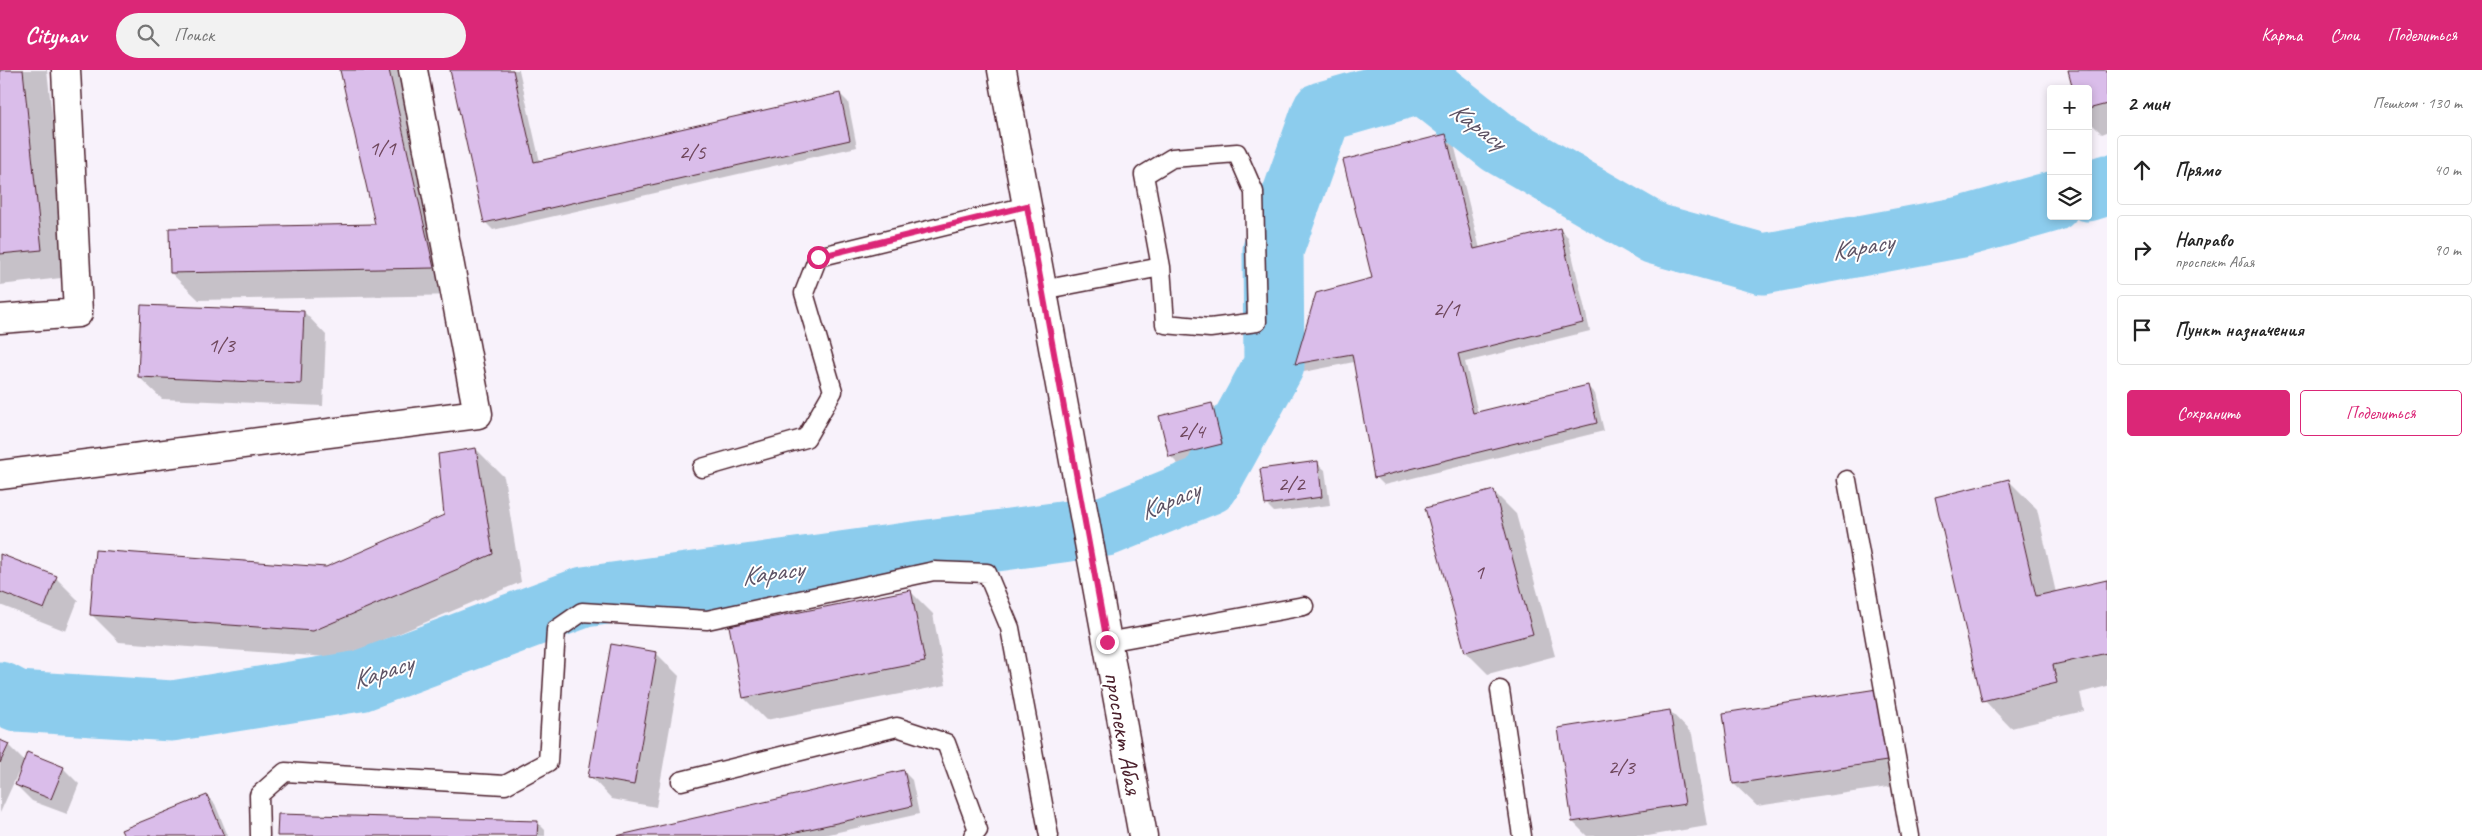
<!DOCTYPE html>
<html lang="ru">
<head>
<meta charset="utf-8">
<style>
  body { margin:0; font-family:Caveat,sans-serif; background:#f2f2f2; color:#222 }
  .controls { position:absolute; right:15px; top:15px; display:grid; overflow:hidden; border-radius:5px; box-shadow:0 2px 8px #0003 }
  .controls button { width:45px; height:45px; display:grid; place-items:center; padding:0; border:0; border-bottom:1px solid #e0e0e0; background:#fff; color:#222; font:25px sans-serif }
  .stop { position:absolute; width:15px; height:15px; margin:-11px; border:4px solid #db2777; border-radius:50%; background:#fff }
  .stop.end { background:#db2777; border-color:#fff; box-shadow:0 1px 5px #0008 }
  .list { margin:0; padding:0; list-style:none }
  h2 { display:flex; justify-content:space-between; align-items:center; height:65px; margin:0; padding:0 20px; font-size:21px }
  h2 small { font-size:16px; font-weight:400; color:#767676 }
  .list li { display:grid; grid-template-columns:32px 1fr auto; gap:15px; align-items:center; box-sizing:border-box; height:70px; margin:0 10px 10px; padding:0 10px; border:1px solid #e0e0e0; border-radius:5px }
  .list b { display:block; font-size:19px; white-space:nowrap }
  .list p { margin:0; font-size:16px; white-space:nowrap; color:#767676 }
  .list em { font-size:16px; font-style:normal; color:#767676 }
  .actions { display:flex; gap:10px; padding:15px 20px }
  .actions a { flex:1; padding:11px 0; border:1px solid #db2777; border-radius:5px; text-align:center; font-size:18px; color:#db2777 }
  .actions .main { background:#db2777; color:#fff }
  .icon { flex:none; width:28px; height:28px; fill:none; stroke:currentColor; stroke-width:2; stroke-linecap:round; stroke-linejoin:round }
  .map { position:relative; flex:none; width:2107px; height:766px; overflow:hidden }
  header { display:flex; align-items:center; gap:30px; box-sizing:border-box; height:70px; padding:0 25px; background:#db2777; color:#fff }
  header strong { font-size:24px }
  nav { display:flex; gap:28px; margin-inline-start:auto; font-size:18px }
  .search { width:350px; height:45px; background:#f2f2f2; display:flex; align-items:center; gap:12px; box-sizing:border-box; padding:0 18px; border-radius:28px; color:#767676; font-size:19px }
  main { display:flex }
  aside { flex:1; background:#fff }
  .map>svg:first-child { display:block }
</style>
</head>
<body>
<header>
<strong>Citynav</strong>
<div class="search"><svg class="icon" aria-label="search" viewBox="0 0 24 24"><circle cx="10" cy="10" r="6"/><path d="M15 15l6 6"/></svg>Поиск</div>
<nav><a>Карта</a><a>Слои</a><a>Поделиться</a></nav>
</header>
<main>
<div class="map">
<svg width="2107" height="766" viewBox="0 0 2107 766">
  <rect width="100%" height="100%" fill="#f8f2fb"/>
  <filter id="ink" filterUnits="userSpaceOnUse"><feTurbulence type="fractalNoise" baseFrequency=".02" numOctaves="2"/><feDisplacementMap in="SourceGraphic" scale="10" xChannelSelector="R" yChannelSelector="G"/><feConvolveMatrix kernelMatrix="1 2 1 2 8 2 1 2 1" color-interpolation-filters="sRGB"/></filter>
  <g filter="url(#ink)">
    <path fill="#0003" d="M 0,0 L 47,0 L 70,207 L 0,215 Z
      M 341,0 L 410,0 L 461,225 L 199,230 L 171,203 L 376,155 Z
      M 451,0 L 519,0 L 540,92 L 840,24 L 848,32 L 857,77 L 493,160 L 485,152 Z
      M 2069,0 L 2107,0 L 2107,62 L 2102,64 L 2088,50 L 2088,19 Z
      M 1446,66 L 1454,74 L 1480,179 L 1560,159 L 1568,167 L 1590,261 L 1465,292 L 1478,343 L 1587,316 L 1595,324 L 1604,361 L 1384,415 L 1376,407 L 1354,292 L 1304,302 L 1296,294 L 1317,224 L 1373,209 Z
      M 304,242 L 326,265 L 323,336 L 162,329 L 139,307 Z
      M 1212,335 L 1220,342 L 1229,381 L 1178,394 L 1170,386 Z
      M 476,379 L 504,407 L 521,512 L 341,588 L 119,572 L 91,544 L 326,498 L 445,446 Z
      M 1317,393 L 1325,400 L 1330,435 L 1274,442 L 1266,434 Z
      M 2009,411 L 2037,439 L 2056,523 L 2107,511 L 2107,616 L 2080,623 L 2084,641 L 2011,658 L 1984,630 Z
      M 1493,421 L 1516,444 L 1555,586 L 1488,604 L 1466,582 L 1427,439 Z
      M 0,486 L 56,508 L 78,530 L 66,561 L 0,535 Z
      M 910,521 L 933,544 L 946,615 L 766,650 L 744,628 Z
      M 656,583 L 679,606 L 656,737 L 612,729 L 590,706 Z
      M 1877,621 L 1899,643 L 1909,714 L 1757,736 L 1734,714 Z
      M 1670,641 L 1692,664 L 1707,756 L 1648,766 L 1587,766 L 1573,752 L 1559,659 Z
      M 0,672 L 8,675 L 25,692 L 63,698 L 79,714 L 67,744 L 32,731 L 16,715 L 20,704 L 18,703 L 0,743 Z
      M 904,702 L 912,710 L 919,744 L 820,766 L 617,766 Z
      M 207,726 L 215,734 L 228,766 L 125,766 Z
      M 537,752 L 545,760 L 545,766 L 278,766 Z"/>
    <g fill="none" stroke-linecap="round" stroke-linejoin="round">
      <path stroke="#8ccced" stroke-width="61" d="M 2088,121 L 2107,115
        M 0,622 L 17,631 L 172,641 L 360,611 L 584,527 L 1106,456 L 1209,414 L 1274,295 L 1273,180 L 1322,42 L 1423,13 L 1500,74 L 1655,164 L 1763,194 L 1962,157 L 2051,132"/>
    </g>
    <path fill="#dabdea" stroke="#4a1f2b" d="M 0,0 L 23,0 L 42,180 L 0,184 Z
      M 340,0 L 389,0 L 434,198 L 170,203 L 169,158 L 375,154 Z
      M 450,0 L 513,0 L 534,92 L 840,23 L 850,70 L 484,153 Z
      M 2068,0 L 2107,0 L 2107,34 L 2088,39 L 2088,19 L 2073,19 Z
      M 1446,64 L 1474,179 L 1560,158 L 1583,253 L 1458,284 L 1473,343 L 1588,315 L 1597,353 L 1374,408 L 1352,284 L 1295,294 L 1316,223 L 1372,208 L 1343,90 Z
      M 141,235 L 304,241 L 301,314 L 138,307 Z
      M 1212,333 L 1222,374 L 1169,387 L 1159,346 Z
      M 476,378 L 493,484 L 313,561 L 90,545 L 95,480 L 326,497 L 444,445 L 438,384 Z
      M 1318,391 L 1322,427 L 1265,435 L 1260,399 Z
      M 2009,409 L 2036,526 L 2107,510 L 2107,583 L 2053,595 L 2057,613 L 1982,631 L 1935,427 Z
      M 1494,420 L 1533,564 L 1465,582 L 1425,438 Z
      M 0,484 L 57,506 L 44,539 L 0,522 Z
      M 911,520 L 925,592 L 743,628 L 729,556 Z
      M 611,574 L 657,582 L 634,715 L 588,707 Z
      M 1877,619 L 1887,691 L 1733,714 L 1723,643 Z
      M 1670,640 L 1685,734 L 1572,752 L 1558,658 Z
      M 0,670 L 9,674 L 0,693 Z
      M 27,682 L 64,697 L 51,729 L 15,715 Z
      M 904,700 L 912,736 L 779,766 L 616,766 Z
      M 207,725 L 224,766 L 124,766 L 121,760 Z
      M 278,744 L 538,751 L 537,766 L 277,766 Z"/>
    <g fill="none" stroke-linecap="round" stroke-linejoin="round">
      <g stroke="#4a1f2b" stroke-width="21">
        <path id="service" d="M 1042,220 L 1161,197 L 1165,254 L 1210,258 L 1257,252 L 1254,122 L 1237,83 L 1172,88 L 1144,105 L 1161,197
          M 702,398 L 806,368 L 833,321 L 804,223 L 818,187 L 1027,136
          M 1847,410 L 1910,766
          M 1107,572 L 1304,536
          M 1500,620 L 1522,766
          M 681,711 L 897,657 L 946,673 L 978,760 L 973,766
          M 260,766 L 259,725 L 285,702 L 505,715 L 548,692 L 556,560 L 582,542 L 707,550 L 934,501 L 987,503 L 1010,558 L 1049,766"/>
      </g>
      <g stroke="#4a1f2b" stroke-width="31">
        <path id="minor" d="M 0,249 L 78,243 L 66,0
          M 0,405 L 478,344 L 413,0"/>
      </g>
      <g stroke="#4a1f2b" stroke-width="31">
        <path id="secondary" d="M 1002,0 L 1143,766"/>
      </g>
      <use href="#service" stroke="#fff" stroke-width="18"/>
      <use href="#minor" stroke="#fff" stroke-width="28"/>
      <use href="#secondary" stroke="#fff" stroke-width="28"/>
    </g>
  </g>
  <g fill="none" stroke-linecap="round" stroke-linejoin="round" filter="url(#ink)">
    <path stroke="#db2777" stroke-width="6" d="M 818,187 L 1027,136 L 1107,572"/>
  </g>
  <g text-anchor="middle" stroke-width="4" stroke-linejoin="round" paint-order="stroke">
    <g font-size="22" fill="#6e465b">
      <text x="382" y="85">1/1</text>
      <text x="692" y="89">2/5</text>
      <text x="1446" y="246">2/1</text>
      <text x="221" y="282">1/3</text>
      <text x="1191" y="368">2/4</text>
      <text x="1291" y="421">2/2</text>
      <text x="1479" y="509">1</text>
      <text x="1621" y="704">2/3</text>
    </g>
    <g font-size="25" fill="#4a1f2b" stroke="#fff">
      <text transform="translate(1124 663) rotate(80)" y="9">проспект Абая</text>
    </g>
    <g font-size="26" font-style="italic" fill="#5e5365" stroke="#fff">
      <text transform="translate(1478 55) rotate(37)" y="9">Карасу</text>
      <text transform="translate(1862 176) rotate(-10)" y="9">Карасу</text>
      <text transform="translate(1169 430) rotate(-23)" y="9">Карасу</text>
      <text transform="translate(772 502) rotate(-8)" y="9">Карасу</text>
      <text transform="translate(382 601) rotate(-18)" y="9">Карасу</text>
    </g>
  </g>
</svg>
<div class="controls">
<button>+</button>
<button>−</button>
<button><svg class="icon" aria-label="layers" viewBox="0 0 24 24"><path d="M12 4l9 5-9 5-9-5zM3 14l9 5 9-5"/></svg></button>
</div>
<div class="stop" style="left:818px;top:187px"></div>
<div class="stop end" style="left:1107px;top:572px"></div>
</div>
<aside>
<h2>2 мин<small>Пешком · 130 m</small></h2>
<ul class="list">
<li><svg class="icon" aria-label="ahead" viewBox="0 0 24 24"><path d="M12 20V5M6 11l6-6 6 6"/></svg><div><b>Прямо</b></div><em>40 m</em></li>
<li><svg class="icon" aria-label="right" viewBox="0 0 24 24"><path d="M7 20v-9h11M14 6l5 5-5 5"/></svg><div><b>Направо</b><p>проспект Абая</p></div><em>90 m</em></li>
<li><svg class="icon" aria-label="arrive" viewBox="0 0 24 24"><path d="M6 21V4h12l-3 4 3 4H6"/></svg><div><b>Пункт назначения</b></div></li>
</ul>
<div class="actions"><a class="main">Сохранить</a><a>Поделиться</a></div>
</aside>
</main>
</body>
</html>
